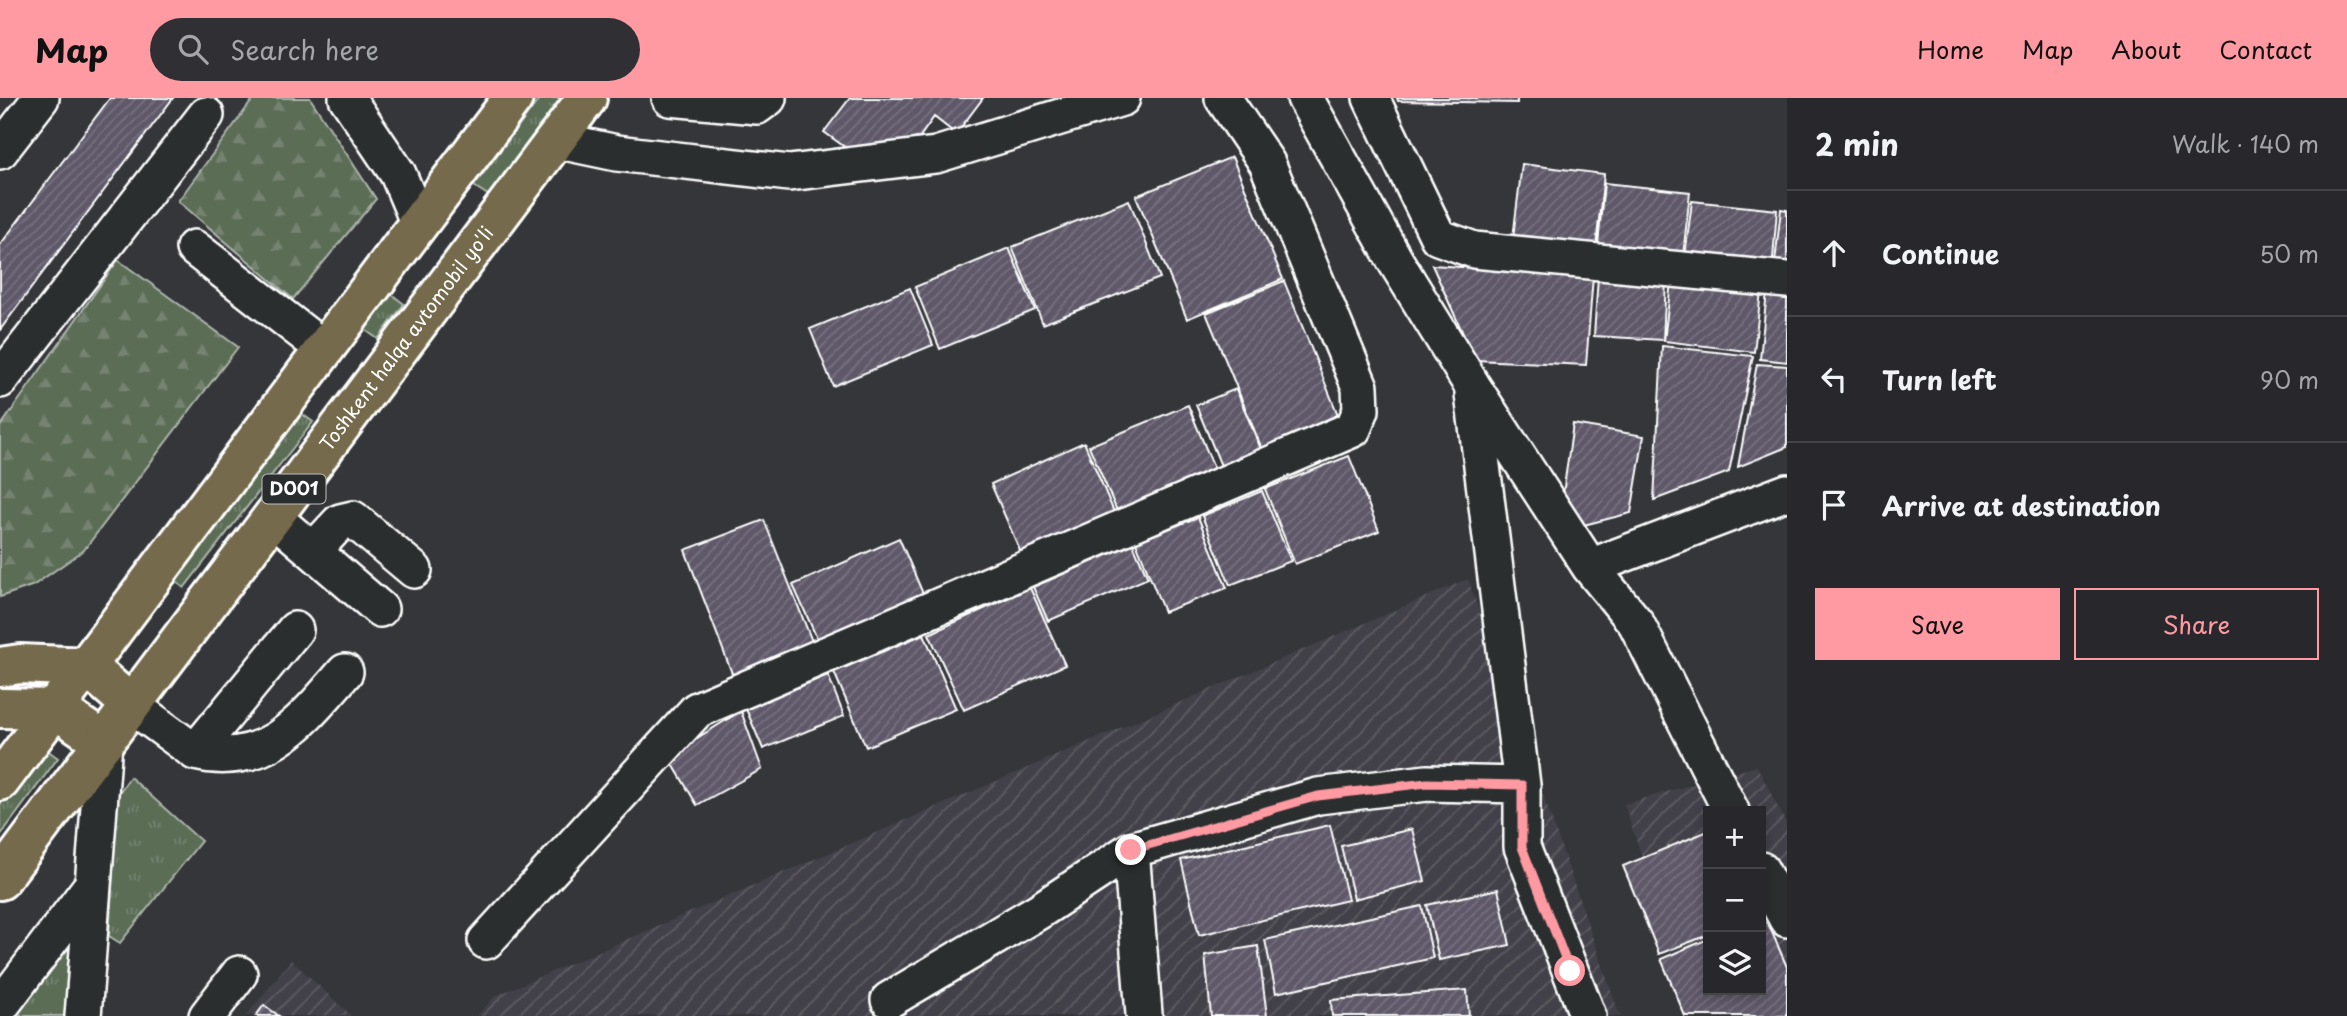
<!DOCTYPE html>
<html lang="en">
<head>
<meta charset="utf-8">
<style>
  body { margin:0; font-family:"Playpen Sans",sans-serif; background:#303034; color:#f1f3f6 }
  .controls { position:absolute; right:21px; bottom:21px; display:grid; overflow:hidden; border-radius:0px; box-shadow:0 4px 10px #0003 }
  .controls button { width:63px; height:63px; display:grid; place-items:center; padding:0; border:0; border-bottom:2px solid #444448; background:#28282c; color:#f1f3f6; font:35px sans-serif }
  .stop { position:absolute; width:21px; height:21px; margin:-16px; border:5px solid #ff9aa2; border-radius:50%; background:#fff }
  .stop.end { background:#ff9aa2; border-color:#fff; box-shadow:0 2px 7px #0008 }
  .list { margin:0; padding:0; list-style:none }
  h2 { display:flex; justify-content:space-between; align-items:center; height:91px; margin:0; padding:0 28px; font-size:30px }
  h2 small { font-size:23px; font-weight:400; color:#a5a6a9 }
  .list li { display:grid; grid-template-columns:46px 1fr auto; gap:21px; align-items:center; box-sizing:border-box; height:126px; padding:0 28px; border-top:2px solid #444448 }
  .list b { display:block; font-size:26px; white-space:nowrap }
  .list em { font-size:23px; font-style:normal; color:#a5a6a9 }
  .actions { display:flex; gap:14px; padding:21px 28px }
  .actions a { flex:1; padding:16px 0; border:2px solid #ff9aa2; border-radius:0px; text-align:center; font-size:24px; color:#ff9aa2 }
  .actions .main { background:#ff9aa2; color:#111 }
  .icon { flex:none; width:38px; height:38px; fill:none; stroke:currentColor; stroke-width:2; stroke-linecap:round; stroke-linejoin:round }
  .map { position:relative; flex:none; width:1787px; height:918px; overflow:hidden }
  header { display:flex; align-items:center; gap:42px; box-sizing:border-box; height:98px; padding:0 35px; background:#ff9aa2; color:#111 }
  header strong { font-size:33px }
  nav { display:flex; gap:38px; margin-inline-start:auto; font-size:24px }
  .search { width:490px; height:63px; background:#303034; display:flex; align-items:center; gap:18px; box-sizing:border-box; padding:0 24px; border-radius:38px; color:#a5a6a9; font-size:26px }
  main { display:flex }
  aside { flex:1; background:#28282c }
  .map>svg:first-child { display:block }
</style>
</head>
<body>
<header>
<strong>Map</strong>
<div class="search"><svg class="icon" aria-label="search" viewBox="0 0 24 24"><circle cx="10" cy="10" r="6"/><path d="M15 15l6 6"/></svg>Search here</div>
<nav><a>Home</a><a>Map</a><a>About</a><a>Contact</a></nav>
</header>
<main>
<div class="map">
<svg width="1787" height="918" viewBox="0 0 1787 918">
  <defs>
    <pattern id="industrial-furrows" width="10" height="10" patternUnits="userSpaceOnUse" patternTransform="scale(1.75)"><rect width="10" height="10" fill="#424048"/><path d="M-1 1l2-2M0 10L10 0M9 11l2-2" fill="none" stroke="#5e5d63"/></pattern>
    <pattern id="grass-tufts" width="24" height="20" patternUnits="userSpaceOnUse" patternTransform="scale(1.75)"><rect width="24" height="20" fill="#5b6d57"/><path d="M3 7l-1-3M5 7V3M7 7l1-3M15 17l-1-3M17 17v-4M19 17l1-3" fill="none" stroke="#748370"/></pattern>
    <pattern id="forest-firs" width="22" height="20" patternUnits="userSpaceOnUse" patternTransform="scale(1.75)"><rect width="22" height="20" fill="#5b6d57"/><path d="M5 1l3.5 6h-7zM16 11l3.5 6h-7z" fill="#748370"/></pattern>
    <pattern id="building-hatch" width="6" height="6" patternUnits="userSpaceOnUse" patternTransform="scale(1.75)"><rect width="6" height="6" fill="#5f5869"/><path d="M-1 1l2-2M0 6l6-6M5 7l2-2" fill="none" stroke="#777180"/></pattern>
  </defs>
  <rect width="100%" height="100%" fill="#35363a"/>
  <filter id="ink" filterUnits="userSpaceOnUse"><feTurbulence type="fractalNoise" baseFrequency=".0143" numOctaves="2"/><feDisplacementMap in="SourceGraphic" scale="14" xChannelSelector="R" yChannelSelector="G"/><feConvolveMatrix kernelMatrix="1 2 1 2 8 2 1 2 1" color-interpolation-filters="sRGB"/></filter>
  <g filter="url(#ink)">
    <path fill="url(#industrial-furrows)" fill-rule="evenodd" d="M 1468,481 L 1620,918 L 477,918 L 495,898 Z
      M 1757,668 L 1787,727 L 1787,918 L 1695,918 L 1624,706 ZM 1708,713 L 1761,713 L 1761,892 L 1708,892 Z
      M 291,862 L 352,918 L 246,918 Z"/>
    <path fill="url(#grass-tufts)" stroke="#adb6ab" stroke-width="2" d="M 540,0 L 563,0 L 489,98 L 474,88 Z
      M 390,195 L 404,206 L 378,241 L 364,231 Z
      M 298,313 L 313,324 L 184,490 L 169,478 Z
      M 43,649 L 58,660 L 0,738 L 0,707 Z
      M 130,679 L 201,743 L 120,845 L 109,838 L 118,696 Z
      M 79,816 L 65,918 L 4,918 Z"/>
    <path fill="url(#forest-firs)" stroke="#adb6ab" stroke-width="2" d="M 254,0 L 310,0 L 376,101 L 293,201 L 178,103 Z
      M 118,162 L 238,249 L 84,452 L 34,487 L 0,499 L 0,329 Z"/>
    <path fill="url(#building-hatch)" stroke="#fff" stroke-width="2" d="M 110,0 L 173,0 L 0,232 L 0,147 Z
      M 850,0 L 983,0 L 956,36 L 934,19 L 919,40 L 849,52 L 824,34 Z
      M 1397,0 L 1517,0 L 1517,5 L 1398,3 Z
      M 1232,59 L 1283,181 L 1187,221 L 1136,98 Z
      M 1522,66 L 1604,76 L 1595,157 L 1512,148 Z
      M 1604,85 L 1690,94 L 1682,166 L 1597,157 Z
      M 1129,102 L 1160,180 L 1043,226 L 1012,149 Z
      M 1692,103 L 1777,112 L 1772,173 L 1684,166 Z
      M 1781,111 L 1787,112 L 1787,174 L 1774,173 Z
      M 1009,150 L 1035,212 L 940,251 L 915,189 Z
      M 1432,167 L 1593,178 L 1586,267 L 1475,262 Z
      M 1598,178 L 1666,183 L 1663,242 L 1594,238 Z
      M 1284,183 L 1338,317 L 1262,351 L 1206,215 Z
      M 1671,184 L 1761,194 L 1754,254 L 1664,243 Z
      M 910,190 L 933,247 L 833,288 L 810,231 Z
      M 1767,194 L 1787,196 L 1787,264 L 1760,261 Z
      M 1662,248 L 1753,258 L 1729,374 L 1654,402 Z
      M 1757,266 L 1787,268 L 1787,349 L 1738,369 Z
      M 1236,291 L 1261,351 L 1221,368 L 1196,307 Z
      M 1188,307 L 1214,370 L 1117,413 L 1089,348 Z
      M 1573,326 L 1644,338 L 1631,415 L 1568,431 L 1561,410 Z
      M 1084,344 L 1114,414 L 1021,455 L 991,386 Z
      M 1349,358 L 1379,433 L 1295,466 L 1265,391 Z
      M 1262,393 L 1291,463 L 1230,487 L 1202,418 Z
      M 1198,419 L 1227,490 L 1164,514 L 1136,444 Z
      M 764,422 L 813,546 L 733,578 L 685,452 Z
      M 899,440 L 924,498 L 819,545 L 793,487 Z
      M 1133,446 L 1148,480 L 1048,523 L 1033,489 Z
      M 1030,490 L 1065,567 L 964,612 L 929,536 Z
      M 924,536 L 956,611 L 866,649 L 834,574 Z
      M 828,577 L 844,618 L 763,651 L 746,611 Z
      M 741,613 L 762,671 L 697,707 L 668,658 Z
      M 1330,727 L 1348,802 L 1199,837 L 1181,762 Z
      M 1412,731 L 1425,783 L 1354,801 L 1341,748 Z
      M 1708,733 L 1708,837 L 1659,856 L 1623,768 Z
      M 1498,791 L 1510,847 L 1439,862 L 1427,807 Z
      M 1422,808 L 1433,860 L 1276,895 L 1265,842 Z
      M 1765,818 L 1787,869 L 1787,918 L 1685,918 L 1661,861 L 1708,841 L 1708,892 L 1761,892 L 1761,819 Z
      M 1258,848 L 1267,918 L 1211,918 L 1205,857 Z
      M 1467,892 L 1469,918 L 1332,918 L 1331,902 Z
      M 264,907 L 279,918 L 256,918 Z"/>
    <g fill="none" stroke-linecap="round" stroke-linejoin="round">
      <g stroke="#fff" stroke-width="40">
        <path id="minor" d="M 347,0 L 398,76 L 419,126
          M 670,0 L 757,8 L 768,0
          M 1305,0 L 1396,164 L 1473,289 L 1590,469 L 1636,525 L 1731,713
          M 1371,0 L 1438,139 L 1474,152 L 1787,182
          M 555,42 L 617,55 L 789,75 L 936,57 L 1122,0
          M 0,53 L 41,0
          M 194,150 L 324,251
          M 0,282 L 206,17
          M 1473,296 L 1522,687 L 1522,749 L 1588,918
          M 273,419 L 380,511
          M 313,453 L 340,424 L 353,421 L 414,472
          M 1590,469 L 1787,394
          M 131,607 L 195,654 L 295,532
          M 195,654 C 267,671 303,622 345,574
          M 1131,752 L 1144,916
          M 1761,772 L 1787,821
          M 486,843 L 697,612 L 1353,331 L 1361,312 L 1360,289 L 1267,65 L 1223,0
          M 889,902 L 1039,813 L 1131,752 L 1318,698 L 1427,685 L 1522,687
          M 0,909 L 92,787
          M 83,918 L 104,644
          M 207,918 L 239,876"/>
      </g>
      <g stroke="#fff" stroke-width="44">
        <path id="major" d="M 0,569 L 20,566 L 88,569 L 131,607
          M 0,610 L 56,611 L 104,644"/>
      </g>
      <g stroke="#fff" stroke-width="44">
        <g id="highway">
          <path d="M 0,683 L 513,0"/>
          <path id="s1" d="M 0,782 L 587,0"/>
        </g>
      </g>
      <use href="#minor" stroke="#2a2d2e" stroke-width="35"/>
      <use href="#major" stroke="#746b4b" stroke-width="38"/>
      <use href="#highway" stroke="#746b4b" stroke-width="38"/>
    </g>
  </g>
  <g fill="none" stroke-linecap="round" stroke-linejoin="round" filter="url(#ink)">
    <path stroke="#ff9aa2" stroke-width="9" d="M 1131,752 L 1318,698 L 1427,685 L 1522,687 L 1522,749 L 1570,873"/>
  </g>
  <g text-anchor="middle" stroke-width="6" stroke-linejoin="round" paint-order="stroke">
    <rect fill="#2a2d2e" stroke="#bfc0c0" stroke-width="2" x="262.5" y="376.5" width="63" height="29" rx="5"/>
    <g font-size="18" font-weight="bold" fill="#fff">
      <text x="294" y="397">D001</text>
    </g>
    <g font-size="19" fill="#fff" stroke="#2a2d2e">
      <text dy="7" stroke="none"><textPath href="#s1" startOffset="677">Toshkent halqa avtomobil yo'li</textPath></text>
    </g>
  </g>
</svg>
<div class="controls">
<button>+</button>
<button>−</button>
<button><svg class="icon" aria-label="layers" viewBox="0 0 24 24"><path d="M12 4l9 5-9 5-9-5zM3 14l9 5 9-5"/></svg></button>
</div>
<div class="stop" style="left:1570px;top:873px"></div>
<div class="stop end" style="left:1131px;top:752px"></div>
</div>
<aside>
<h2>2 min<small>Walk · 140 m</small></h2>
<ul class="list">
<li><svg class="icon" aria-label="ahead" viewBox="0 0 24 24"><path d="M12 20V5M6 11l6-6 6 6"/></svg><div><b>Continue</b></div><em>50 m</em></li>
<li><svg class="icon" aria-label="left" viewBox="0 0 24 24"><path d="M17 20v-9H6M10 6l-5 5 5 5"/></svg><div><b>Turn left</b></div><em>90 m</em></li>
<li><svg class="icon" aria-label="arrive" viewBox="0 0 24 24"><path d="M6 21V4h12l-3 4 3 4H6"/></svg><div><b>Arrive at destination</b></div></li>
</ul>
<div class="actions"><a class="main">Save</a><a>Share</a></div>
</aside>
</main>
</body>
</html>
